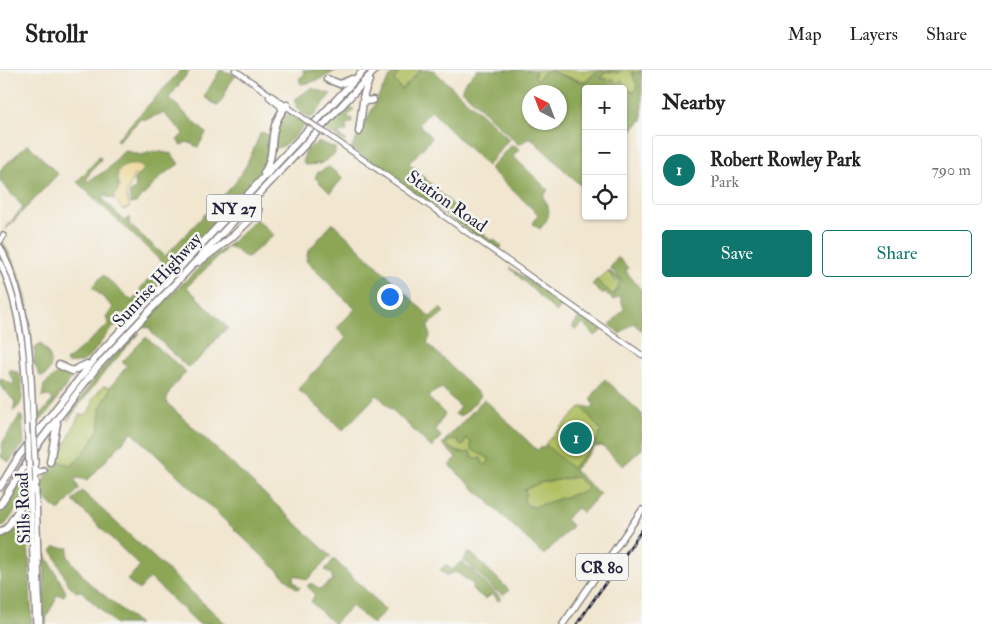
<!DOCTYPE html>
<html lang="en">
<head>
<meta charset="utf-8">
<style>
  body { margin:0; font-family:"IM FELL Double Pica",serif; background:#f6f6f6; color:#222 }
  .controls { position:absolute; right:15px; top:15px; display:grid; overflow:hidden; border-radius:5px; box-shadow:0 1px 4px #0004 }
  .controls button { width:45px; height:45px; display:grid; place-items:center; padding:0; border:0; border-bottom:1px solid #e0e0e0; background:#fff; color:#222; font:25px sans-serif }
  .compass { position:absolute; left:522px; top:15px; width:45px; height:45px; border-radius:50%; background:#fff; box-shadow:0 1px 4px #0004; rotate:318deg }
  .you { position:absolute; left:389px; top:226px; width:18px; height:18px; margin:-12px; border:4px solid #fff; border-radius:50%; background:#1a73e8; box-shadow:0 0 0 8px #1a73e833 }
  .badge { display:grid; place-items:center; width:32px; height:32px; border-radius:50%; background:#0f766e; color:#fff; font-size:16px; font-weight:700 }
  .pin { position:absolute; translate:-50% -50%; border:2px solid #fff; box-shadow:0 1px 5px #0006 }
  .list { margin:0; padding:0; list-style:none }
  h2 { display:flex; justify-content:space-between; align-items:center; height:65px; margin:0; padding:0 20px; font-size:21px }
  h2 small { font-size:16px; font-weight:400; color:#767676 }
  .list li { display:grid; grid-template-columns:32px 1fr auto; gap:15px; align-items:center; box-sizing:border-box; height:70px; margin:0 10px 10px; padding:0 10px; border:1px solid #e0e0e0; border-radius:5px }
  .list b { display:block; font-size:19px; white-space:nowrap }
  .list p { margin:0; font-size:16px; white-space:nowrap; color:#767676 }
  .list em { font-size:16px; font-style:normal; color:#767676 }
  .actions { display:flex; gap:10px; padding:15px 20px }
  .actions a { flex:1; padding:11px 0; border:1px solid #0f766e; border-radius:5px; text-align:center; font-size:18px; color:#0f766e }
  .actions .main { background:#0f766e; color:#fff }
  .icon { flex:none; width:28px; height:28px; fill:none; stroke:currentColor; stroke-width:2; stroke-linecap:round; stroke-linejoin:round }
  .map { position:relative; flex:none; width:642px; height:554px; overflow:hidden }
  header { display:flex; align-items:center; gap:30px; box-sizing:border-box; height:70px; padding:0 25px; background:#fff; border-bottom:1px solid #e0e0e0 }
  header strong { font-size:24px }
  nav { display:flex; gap:28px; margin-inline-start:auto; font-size:18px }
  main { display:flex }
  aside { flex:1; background:#fff }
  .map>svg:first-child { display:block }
</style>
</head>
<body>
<header>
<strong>Strollr</strong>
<nav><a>Map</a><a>Layers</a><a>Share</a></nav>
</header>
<main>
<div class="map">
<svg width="642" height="554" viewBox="0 0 642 554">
  <rect width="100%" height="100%" fill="#f6f6f2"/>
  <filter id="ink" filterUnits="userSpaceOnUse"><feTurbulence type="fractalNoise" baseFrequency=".02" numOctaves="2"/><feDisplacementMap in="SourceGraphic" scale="10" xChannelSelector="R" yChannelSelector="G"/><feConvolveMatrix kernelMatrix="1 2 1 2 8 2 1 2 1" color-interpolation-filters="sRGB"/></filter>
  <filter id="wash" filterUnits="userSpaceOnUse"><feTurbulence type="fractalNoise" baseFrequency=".0096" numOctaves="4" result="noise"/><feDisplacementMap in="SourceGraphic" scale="20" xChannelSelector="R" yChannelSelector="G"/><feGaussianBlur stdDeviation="1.12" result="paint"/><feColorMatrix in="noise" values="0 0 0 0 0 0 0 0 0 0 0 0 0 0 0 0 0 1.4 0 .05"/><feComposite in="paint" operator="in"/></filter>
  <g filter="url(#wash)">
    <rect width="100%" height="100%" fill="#f1e6cf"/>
    <path fill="#b0bf61" stroke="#69704e" d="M 400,0 L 420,0 L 402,20 L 394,10 Z
      M 535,0 L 597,0 L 585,12 L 546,0 L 538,9 L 535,8 Z
      M 622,0 L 639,0 L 641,3 L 632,3 L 637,15 L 636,22 L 630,21 L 621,11 L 617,13 L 601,7 L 605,1 L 619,3 Z
      M 608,201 L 619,216 L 613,225 L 596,210 Z
      M 103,316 L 110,317 L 109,323 L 100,338 L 100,356 L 90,375 L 72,396 L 58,391 L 79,345 L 87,344 L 93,333 L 91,331 Z
      M 582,336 L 608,361 L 571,399 L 545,374 Z
      M 465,367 L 471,372 L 471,379 L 491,389 L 486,396 L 471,385 L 452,380 L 445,372 Z
      M 576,407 L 588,417 L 587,420 L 534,437 C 522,435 524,427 520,417 L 524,420 L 540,413 Z"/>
    <path fill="#8ca657" stroke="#576449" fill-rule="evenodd" d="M 181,0 L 190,0 L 169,28 L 206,63 L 198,77 L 187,72 L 181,75 L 177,70 L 184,63 L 163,43 L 147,49 L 141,49 L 117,72 L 116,70 Z
      M 220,0 L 234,4 L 235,7 C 226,16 226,26 218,36 L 204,27 Z
      M 302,0 L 337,0 C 326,7 314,13 301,14 L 299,9 L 305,3 Z
      M 395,0 L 400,0 L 394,10 L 402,20 L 420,0 L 433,0 L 509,69 L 487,96 L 431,41 L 419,54 L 432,68 L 409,93 L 491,171 L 494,169 L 502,177 L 498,181 L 351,78 C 368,53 376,24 395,0 Z
      M 477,0 L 535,0 L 535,8 L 538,9 L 546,0 L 585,13 L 599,0 L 622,0 L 619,3 L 605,1 L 601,8 L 604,10 L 614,9 L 617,13 L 621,10 L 630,21 L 635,22 L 637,15 L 632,3 L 640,3 L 639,0 L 642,0 L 642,50 L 623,70 L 623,19 L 586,19 L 586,111 L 581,116 L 530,67 L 519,75 L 462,20 L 464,13 ZM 560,22 L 560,52 L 530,52 L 530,22 Z
      M 311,18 L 331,24 L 314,46 L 308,48 L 297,38 L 294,30 Z
      M 349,37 L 354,39 L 346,49 L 352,48 L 353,53 L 346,54 L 347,61 L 337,64 L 346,70 L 345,72 L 324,59 L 333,50 L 337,50 Z
      M 289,42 L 307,55 C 295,61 292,76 276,78 L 273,64 L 283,45 L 288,46 Z
      M 261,62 L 269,65 C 267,76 267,88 262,98 C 256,110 244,117 236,127 C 203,166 168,203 133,241 L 128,243 L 119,243 L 121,250 C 116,256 108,261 104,268 C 92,283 88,296 67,293 L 66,291 L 109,254 L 106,248 L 113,237 L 92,217 L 103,205 L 132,231 L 141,221 L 140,219 L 163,193 L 77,112 L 100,86 L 101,90 L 90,102 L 85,113 L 107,100 L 123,82 L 127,81 L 141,85 L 155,81 L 172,84 L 179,94 L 164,104 L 136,133 L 131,134 L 129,123 L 136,118 L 134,109 L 142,102 L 117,109 L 120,116 L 114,129 L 104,126 L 103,129 L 124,151 L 130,147 L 129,154 L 165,186 L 235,113 L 247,94 Z
      M 320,72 L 335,78 L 335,84 L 320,94 L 305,95 L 303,91 L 306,79 Z
      M 28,74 L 58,104 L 4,161 L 23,137 L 0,111 L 0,100 Z
      M 511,75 L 516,76 L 519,79 L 513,86 L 548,120 L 543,127 C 552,141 550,147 540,159 L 533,154 L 538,144 L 491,100 L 491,97 Z
      M 329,97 L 343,108 L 330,123 L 315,108 L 317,103 Z
      M 256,149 L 274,165 L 247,188 L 229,176 L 187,217 L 228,258 C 225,261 221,263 219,266 C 209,278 201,290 187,297 L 150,261 L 151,258 L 142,257 L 142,253 L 206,191 L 230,174 Z
      M 333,153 L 430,247 L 440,238 L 444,242 L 428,255 L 430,267 L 427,273 L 481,326 L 465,343 L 459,346 L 455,344 L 460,337 L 442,318 L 432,323 L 428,327 L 445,344 L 435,360 L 441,366 L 432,378 L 377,325 L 343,360 L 298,319 L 346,268 L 337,258 L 355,239 L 306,191 L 308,181 Z
      M 1,173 L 4,174 C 18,199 26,220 29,248 L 15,202 Z
      M 618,187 L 628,198 L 626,201 L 642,221 L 642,261 L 633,253 L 620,264 L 610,255 L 624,239 L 620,226 L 613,230 L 605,222 L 602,224 L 592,215 L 596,210 L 613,225 L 618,219 L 619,213 L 608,200 L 623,211 L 610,198 Z
      M 510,198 L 562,232 L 563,236 L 556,242 L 553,239 Z
      M 571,238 L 573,239 L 603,260 L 595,266 L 583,254 L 576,260 L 572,257 L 579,248 L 570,241 Z
      M 140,263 L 107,299 L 67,351 C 77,330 119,272 140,263 Z
      M 146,267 L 186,302 L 170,320 L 166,332 L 331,486 L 307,510 L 295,505 L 293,510 L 300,518 L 297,519 L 132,362 L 88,410 L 77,408 L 75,410 L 79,419 L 60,440 L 57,440 L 41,424 L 39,416 L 58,391 L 72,396 L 90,375 L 100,356 L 100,338 L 109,324 L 110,317 L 127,296 L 122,292 Z
      M 41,274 C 51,284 55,295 45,306 L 40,306 L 34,293 L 35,278 Z
      M 10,299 L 19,303 C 23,316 26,334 13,341 L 15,332 L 0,315 L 0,308 L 13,315 L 14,311 L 9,303 Z
      M 60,301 L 71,308 L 47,344 L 37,354 L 36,334 L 40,345 L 53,330 L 49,326 L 42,327 L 44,315 Z
      M 605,309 L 642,344 L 642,379 L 623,396 L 602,376 L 595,377 L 574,400 L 600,424 L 583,443 L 577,438 L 566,449 L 572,456 L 544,485 L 449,395 L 456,388 L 442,374 L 484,329 L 537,380 L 546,375 L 572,398 L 596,372 L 601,361 L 583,338 L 585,336 L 591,338 L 594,335 L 591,328 ZM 465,368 L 471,372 L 471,379 L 490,389 L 486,395 L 483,394 L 481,388 L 473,388 L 470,382 C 459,385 451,380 445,372 L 457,369 L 461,376 L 464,375 ZM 576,407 L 588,417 L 587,420 L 534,437 L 527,436 L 523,431 L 526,423 L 524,420 L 540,413 Z
      M 20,345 L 22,347 L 24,374 L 9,392 L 1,387 L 3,372 Z
      M 25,402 C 30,424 17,438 5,455 L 0,456 L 0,441 Z
      M 82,421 L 226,554 L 199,554 L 150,508 L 139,520 L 127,510 L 140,496 L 73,431 Z
      M 22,443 L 26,443 L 27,448 L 32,554 L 0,554 L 0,468 L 3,468 L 15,457 Z
      M 54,477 L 69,478 L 68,487 L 88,512 L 139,554 L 116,554 L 81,521 L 76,522 L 68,514 L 52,480 Z
      M 469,481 L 509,520 L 509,521 L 503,525 L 495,520 L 464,490 Z
      M 45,483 L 66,522 L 64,526 L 56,525 C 56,536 45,542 46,554 L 43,554 Z
      M 334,489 L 386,540 L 373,554 L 352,536 L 334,554 L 311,532 L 315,524 L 307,516 L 311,513 L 320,519 L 333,510 L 331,504 L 325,500 Z
      M 462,491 L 501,528 L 501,529 L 498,531 L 493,524 L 485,529 L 472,519 L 473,514 L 456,502 L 446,505 L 440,500 L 446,494 L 452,500 Z"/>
    <path fill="#eeda9e" stroke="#887e6c" d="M 130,94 L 137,94 L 144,99 L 137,106 L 134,105 L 126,125 L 130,137 L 123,140 L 114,128 L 120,116 C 115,104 118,97 130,94 Z"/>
  </g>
  <g filter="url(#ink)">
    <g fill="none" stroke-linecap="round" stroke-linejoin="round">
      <g stroke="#8a8485" stroke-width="7">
        <path id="secondary" d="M 235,0 L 306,50
          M 269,27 L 280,36 L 282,41
          M 327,64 L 642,285"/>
      </g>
      <g stroke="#8a8485" stroke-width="8">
        <path id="primary" d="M 0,171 L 3,166
          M 0,177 C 30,236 31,290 33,354
          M 0,192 C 25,247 25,306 28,366
          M 35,391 L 40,554
          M 29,397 L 36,554
          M 35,399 L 39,403 L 44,401
          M 563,554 L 642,440"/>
      </g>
      <g stroke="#8a8485" stroke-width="9">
        <path id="highway" d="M 327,9 L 340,14 L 352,9
          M 363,27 L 367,31 L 373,30
          M 359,62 L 364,24 L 369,10
          M 264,103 C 279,79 264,61 287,35
          M 199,192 L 231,168 L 259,141
          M 59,295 L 72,301 L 87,294
          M 50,392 L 57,353
          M 0,417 L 19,386 L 97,286 L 364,0
          M 0,435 L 41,370 L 97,297 L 375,0
          M 0,462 L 7,458 L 36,413"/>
      </g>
      <use href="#secondary" stroke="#fff" stroke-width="4.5"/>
      <use href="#primary" stroke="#fff" stroke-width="5"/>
      <use href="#highway" stroke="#fff" stroke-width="6"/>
      <g stroke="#22223b" stroke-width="3">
        <path id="rail" d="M 577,554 L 642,460"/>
      </g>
      <use href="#rail" stroke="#f6f6f2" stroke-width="1" stroke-dasharray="4" stroke-linecap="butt"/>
      <g stroke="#8a8485" stroke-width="7" stroke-linecap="butt">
        <path id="secondary-bridge" d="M 306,50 L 327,64"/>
      </g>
      <g stroke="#8a8485" stroke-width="8" stroke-linecap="butt">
        <path id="primary-bridge" d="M 33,354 L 35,391
          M 28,366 L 29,397"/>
      </g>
      <use href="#secondary-bridge" stroke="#fff" stroke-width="4.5"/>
      <use href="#primary-bridge" stroke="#fff" stroke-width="5"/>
    </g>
  </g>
  <g text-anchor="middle" stroke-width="5" stroke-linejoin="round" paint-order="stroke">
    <g fill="#f6f6f2" stroke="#626272" stroke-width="1">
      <rect x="206.5" y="124.5" width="55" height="27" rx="4"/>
      <rect x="576" y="483.5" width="52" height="27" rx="4"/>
    </g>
    <g font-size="16" font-weight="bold" fill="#22223b">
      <text x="234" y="144">NY 27</text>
      <text x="602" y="503">CR 80</text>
    </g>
    <g font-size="18" fill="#22223b" stroke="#f6f6f2">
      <text transform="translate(447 131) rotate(35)" y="6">Station Road</text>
      <text transform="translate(157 210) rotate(-47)" y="6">Sunrise Highway</text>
      <text transform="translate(23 438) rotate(-92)" y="6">Sills Road</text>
    </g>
  </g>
</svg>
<div class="controls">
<button>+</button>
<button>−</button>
<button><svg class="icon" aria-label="locate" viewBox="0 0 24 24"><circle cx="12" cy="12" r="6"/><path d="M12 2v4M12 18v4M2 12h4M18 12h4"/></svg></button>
</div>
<svg class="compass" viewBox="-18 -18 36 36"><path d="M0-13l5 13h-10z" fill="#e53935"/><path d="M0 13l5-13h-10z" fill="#767676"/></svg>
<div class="you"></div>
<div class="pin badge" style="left:576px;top:368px">1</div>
</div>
<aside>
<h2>Nearby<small></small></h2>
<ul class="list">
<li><span class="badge">1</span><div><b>Robert Rowley Park</b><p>Park</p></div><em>790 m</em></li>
</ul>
<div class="actions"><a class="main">Save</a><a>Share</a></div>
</aside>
</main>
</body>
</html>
